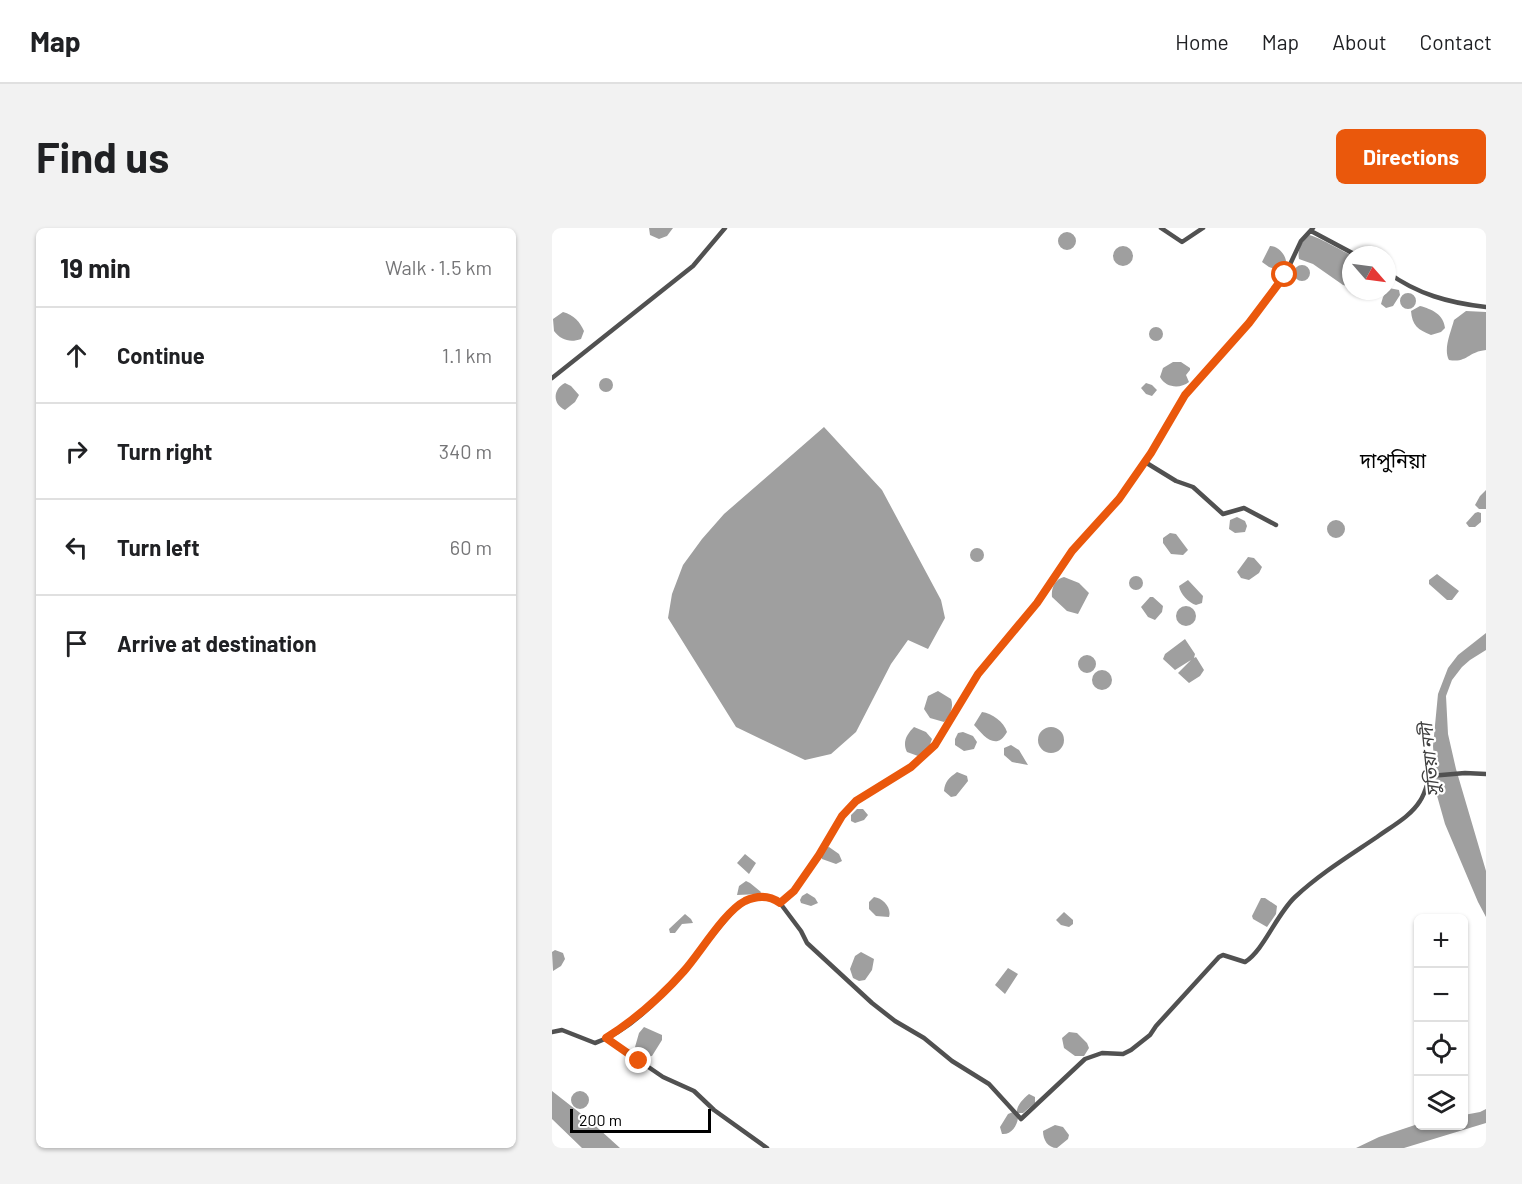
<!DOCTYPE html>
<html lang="en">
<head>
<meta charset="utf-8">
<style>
  body { margin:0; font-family:Barlow,"Noto Sans Bengali",sans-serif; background:#f2f2f2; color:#202124 }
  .controls { position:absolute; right:18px; bottom:18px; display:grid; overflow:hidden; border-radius:9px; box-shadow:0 2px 4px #0004 }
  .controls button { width:54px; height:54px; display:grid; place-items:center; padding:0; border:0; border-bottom:2px solid #e0e0e0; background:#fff; color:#202124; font:30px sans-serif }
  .compass { position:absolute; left:790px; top:18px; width:54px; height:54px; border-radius:50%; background:#fff; box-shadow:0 2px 4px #0004; rotate:118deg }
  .scale { position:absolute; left:18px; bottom:15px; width:141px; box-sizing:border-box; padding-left:6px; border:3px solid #000; border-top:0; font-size:16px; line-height:21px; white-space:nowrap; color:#000; -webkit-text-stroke:4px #fff; paint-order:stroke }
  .stop { position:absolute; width:18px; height:18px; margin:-14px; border:4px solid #ea580c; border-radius:50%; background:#fff }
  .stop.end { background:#ea580c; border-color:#fff; box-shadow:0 2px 6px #0008 }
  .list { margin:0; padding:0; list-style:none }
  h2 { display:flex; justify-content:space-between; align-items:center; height:78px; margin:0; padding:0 24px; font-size:26px }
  h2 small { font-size:20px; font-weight:400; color:#757577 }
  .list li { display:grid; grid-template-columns:39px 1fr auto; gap:18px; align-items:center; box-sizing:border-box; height:96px; padding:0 24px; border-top:2px solid #e0e0e0 }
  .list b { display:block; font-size:22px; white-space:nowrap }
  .list em { font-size:20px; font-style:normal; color:#757577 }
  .icon { flex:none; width:33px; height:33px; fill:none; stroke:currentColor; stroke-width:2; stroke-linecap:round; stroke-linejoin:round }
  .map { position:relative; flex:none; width:934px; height:920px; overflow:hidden; border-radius:9px }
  header { display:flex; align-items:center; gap:36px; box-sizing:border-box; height:84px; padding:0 30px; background:#fff; border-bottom:2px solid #e0e0e0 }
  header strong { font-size:28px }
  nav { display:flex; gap:33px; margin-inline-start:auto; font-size:21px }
  .intro { display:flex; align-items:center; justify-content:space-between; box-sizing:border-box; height:144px; padding:0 36px }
  h1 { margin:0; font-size:42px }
  .button { padding:15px 27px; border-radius:9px; background:#ea580c; color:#fff; font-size:21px; font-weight:700 }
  main { display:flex; gap:36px; padding:0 36px }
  aside { flex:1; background:#fff; border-radius:9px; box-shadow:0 2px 4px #0004 }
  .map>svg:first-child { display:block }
</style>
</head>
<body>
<header>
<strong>Map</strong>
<nav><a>Home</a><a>Map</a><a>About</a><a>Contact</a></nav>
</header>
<div class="intro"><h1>Find us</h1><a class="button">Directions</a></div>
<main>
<aside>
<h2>19 min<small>Walk · 1.5 km</small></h2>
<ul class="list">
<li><svg class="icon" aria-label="ahead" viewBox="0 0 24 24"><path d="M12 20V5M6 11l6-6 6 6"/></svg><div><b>Continue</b></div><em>1.1 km</em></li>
<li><svg class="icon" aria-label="right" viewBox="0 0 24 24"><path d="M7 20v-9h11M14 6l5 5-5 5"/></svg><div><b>Turn right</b></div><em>340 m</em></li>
<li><svg class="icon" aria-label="left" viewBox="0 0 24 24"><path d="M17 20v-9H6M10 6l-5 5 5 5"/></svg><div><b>Turn left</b></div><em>60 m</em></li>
<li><svg class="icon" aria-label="arrive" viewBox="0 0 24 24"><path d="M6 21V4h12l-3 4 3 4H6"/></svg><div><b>Arrive at destination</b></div></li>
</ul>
</aside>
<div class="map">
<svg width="934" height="920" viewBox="0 0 934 920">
  <rect width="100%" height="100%" fill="#fff"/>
  <path fill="#9f9f9f" d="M 97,0 L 121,0 L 115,8 L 107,11 L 98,7 Z
    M506 13a9 9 0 1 1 18 0a9 9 0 1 1-18 0Z
    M 757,7 C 767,9 788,22 799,27 L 799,59 L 791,57 L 761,36 L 747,31 C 745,21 750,14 757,7 Z
    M561 28a10 10 0 1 1 20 0a10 10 0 1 1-20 0Z
    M 718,18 C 726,18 733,26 734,33 L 728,43 L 717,39 L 710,34 Z
    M742 45a8 8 0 1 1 16 0a8 8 0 1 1-16 0Z
    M 837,60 L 847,62 L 848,67 L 841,78 L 834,80 L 829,76 L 831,69 Z
    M848 73a8 8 0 1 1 16 0a8 8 0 1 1-16 0Z
    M 868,78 C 880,81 892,87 893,100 L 889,104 L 879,107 C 866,102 860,97 859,83 Z
    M 914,83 L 934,84 L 934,122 C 915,124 916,135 897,132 C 891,121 899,104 902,92 Z
    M 11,84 C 22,87 28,94 32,103 L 29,111 C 18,115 9,112 2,103 L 1,91 Z
    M597 106a7 7 0 1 1 14 0a7 7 0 1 1-14 0Z
    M 621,134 L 629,134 L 638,140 L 638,142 L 634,147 L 637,154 C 628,161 614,160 608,149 L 611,140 Z
    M47 157a7 7 0 1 1 14 0a7 7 0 1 1-14 0Z
    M 13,155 L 19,158 L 27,167 L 23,174 L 13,182 C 0,176 1,161 13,155 Z
    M 594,155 L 600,157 L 605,162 L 600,168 L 594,166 L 589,160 Z
    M 272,199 L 330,262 L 389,372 L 393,390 L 376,421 L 356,412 L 339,436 L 304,504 L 279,526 L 253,532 L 184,499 L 116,390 L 120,366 L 131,337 L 150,311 L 172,286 Z
    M 934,262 L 934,281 L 927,281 L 923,277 L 928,268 Z
    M 926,284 L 929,285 L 929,294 L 923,299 L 917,299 L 914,295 L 923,285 Z
    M 685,289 L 693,293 L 695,298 L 693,304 L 683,305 L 677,301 L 678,292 Z
    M775 301a9 9 0 1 1 18 0a9 9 0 1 1-18 0Z
    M 618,305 L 624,306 L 636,322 L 631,327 L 619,326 L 611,315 L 611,310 Z
    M418 327a7 7 0 1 1 14 0a7 7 0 1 1-14 0Z
    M 696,329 L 702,330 L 710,339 L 707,345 L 697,352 L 689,350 L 685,344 Z
    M 885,346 L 907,363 L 900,372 L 895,372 L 877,356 L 877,352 Z
    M577 355a7 7 0 1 1 14 0a7 7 0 1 1-14 0Z
    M 512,349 L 527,355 L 537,365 L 526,386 L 515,383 L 500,369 C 499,360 503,351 512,349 Z
    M 636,352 L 651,368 L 650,375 L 644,377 C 637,375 628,366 627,358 Z
    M 598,369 L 601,369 L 611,378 L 610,384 L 603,392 L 596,389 L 589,379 Z
    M624 388a10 10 0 1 1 20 0a10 10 0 1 1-20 0Z
    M 934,405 L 934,422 L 918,432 L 910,439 L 900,452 L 894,468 L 896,506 L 904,541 L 934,643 L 934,689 L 926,674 L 893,596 L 884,564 L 881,518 L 886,466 L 896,440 L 906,427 Z
    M 633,411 L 643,426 L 642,430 L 644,429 L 652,442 L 648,448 L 637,455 L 626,445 L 639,432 L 623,442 L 611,431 L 613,426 Z
    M526 436a9 9 0 1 1 18 0a9 9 0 1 1-18 0Z
    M540 452a10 10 0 1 1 20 0a10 10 0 1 1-20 0Z
    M 386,463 L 399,471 C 402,479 398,488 392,494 L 378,490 L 372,481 L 376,468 Z
    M 430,484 C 440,485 452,494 455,504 C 444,524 431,507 422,497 Z
    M 362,499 L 374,504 L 380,511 L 376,522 L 366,528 L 355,524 C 350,514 355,506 362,499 Z
    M486 512a13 13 0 1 1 26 0a13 13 0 1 1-26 0Z
    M 411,504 L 421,508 L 425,514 L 422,521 L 412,523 L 403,517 L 403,511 L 406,505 Z
    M 459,517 L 467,522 L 476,537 L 460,534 L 452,527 L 452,520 Z
    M 405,544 L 415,548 L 416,553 L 404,568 L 399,569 L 392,563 C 393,553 397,550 405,544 Z
    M 305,581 L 311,581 L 316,587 L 312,592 L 303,595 L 299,593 L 299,587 Z
    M 277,619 L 287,626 L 290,633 L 284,636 L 270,631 L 269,627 L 273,620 Z
    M 193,626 L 204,635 L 197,646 L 185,635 Z
    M 194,653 L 198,655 L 209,664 L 208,666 L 185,667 L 187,658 Z
    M 255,665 L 263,670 L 266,675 L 259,678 L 249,675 L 248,672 L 250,668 Z
    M 322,669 C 331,670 340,680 337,689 L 324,688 L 317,681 L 317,674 Z
    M 709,670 L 713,670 L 725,678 L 724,686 L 715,699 L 701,691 L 700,688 Z
    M 512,684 L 521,692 L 521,696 L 517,699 L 509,697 L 504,692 Z
    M 133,686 L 139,691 L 141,695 L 130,696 L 123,705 L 118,705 L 117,701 Z
    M 3,722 L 11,725 L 13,731 L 9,738 L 1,743 L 0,724 Z
    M 309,724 L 322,731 L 320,742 L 313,752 L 307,753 L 301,750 L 298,741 L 303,728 Z
    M 456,740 L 466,746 L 453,766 L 443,757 Z
    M 92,799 L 110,807 L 110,812 L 100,828 L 93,829 L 87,826 L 83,819 L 87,805 Z
    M 517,804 L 525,805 L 535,815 L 537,820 L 532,828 L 523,828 L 512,820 L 510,810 Z
    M19 872a9 9 0 1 1 18 0a9 9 0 1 1-18 0Z
    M 0,863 L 37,892 L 68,920 L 30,920 L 0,891 Z
    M 477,866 L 483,869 L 483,875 L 471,885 L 465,885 C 464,878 471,871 477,866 Z
    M 934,881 L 934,895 L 852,920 L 804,920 L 827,909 L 866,896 L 866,898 L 912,898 L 912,887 L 928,884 Z
    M 461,884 L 466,890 C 465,898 459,907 450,906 L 448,899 L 456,886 Z
    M 503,897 L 511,899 L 517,907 L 516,911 L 505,920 C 496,920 491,912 491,903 Z"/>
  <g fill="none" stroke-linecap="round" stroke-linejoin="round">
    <path stroke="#515151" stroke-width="4.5" d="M 609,0 L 630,14 L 651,0
      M 759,3 L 804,27
      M 835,44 C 865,66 897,75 934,79
      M 0,150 L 141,38 L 173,0
      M 593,234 L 624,253 L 641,259 L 671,286 L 692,280 L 724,297
      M 228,675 L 249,703 L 255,715 L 320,775 L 343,793 L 372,810 L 400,833 L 437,856 L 469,891 L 533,831 L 550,825 L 571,826 L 579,822 L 598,807 L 604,798 L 667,729 L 671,727 L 693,734 C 712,722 724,687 743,669 C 769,645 797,628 825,609 C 840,598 858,589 868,573 C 873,566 875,556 878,548 L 913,545 L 934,546
      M 0,804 L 10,802 L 43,815 C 99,796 144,724 183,681 C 197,669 212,663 228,675 L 241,663 L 267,627 L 290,588 L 305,573 L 359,539 L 383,517 L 426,446 L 485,375 L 520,323 L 567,271 L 599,225 L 633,167 L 697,95 L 733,47 L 749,13 L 761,0
      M 54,810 L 111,849 L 142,863 L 162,882 L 215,920"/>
  </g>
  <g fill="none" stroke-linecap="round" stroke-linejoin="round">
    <path stroke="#ea580c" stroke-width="8" d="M 87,833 L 54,810 C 84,791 109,769 132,743 C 148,725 173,683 193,673 C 206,667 217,667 228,675 L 242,663 L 267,627 L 290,588 L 304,573 L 359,539 L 383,517 L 426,446 L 485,375 L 520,323 L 567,271 L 599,225 L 633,167 L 697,95 L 733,47"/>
  </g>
  <g text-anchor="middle" stroke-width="4.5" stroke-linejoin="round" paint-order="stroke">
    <g font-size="18" font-style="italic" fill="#404040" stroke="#fff">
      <text transform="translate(878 532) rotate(-96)" y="6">সুতিয়া নদী</text>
    </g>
    <g font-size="20" fill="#000" stroke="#fff">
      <text x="841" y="240">দাপুনিয়া</text>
    </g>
  </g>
</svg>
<div class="controls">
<button>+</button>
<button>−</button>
<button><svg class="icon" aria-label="locate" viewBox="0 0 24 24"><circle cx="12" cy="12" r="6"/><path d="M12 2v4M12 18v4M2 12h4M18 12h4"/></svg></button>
<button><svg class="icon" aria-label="layers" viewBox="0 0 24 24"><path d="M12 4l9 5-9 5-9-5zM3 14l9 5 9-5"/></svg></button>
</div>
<svg class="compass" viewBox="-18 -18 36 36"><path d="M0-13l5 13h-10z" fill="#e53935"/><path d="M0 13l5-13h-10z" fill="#757577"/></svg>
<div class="scale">200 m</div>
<div class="stop" style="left:733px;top:47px"></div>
<div class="stop end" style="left:87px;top:833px"></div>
</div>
</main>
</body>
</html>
